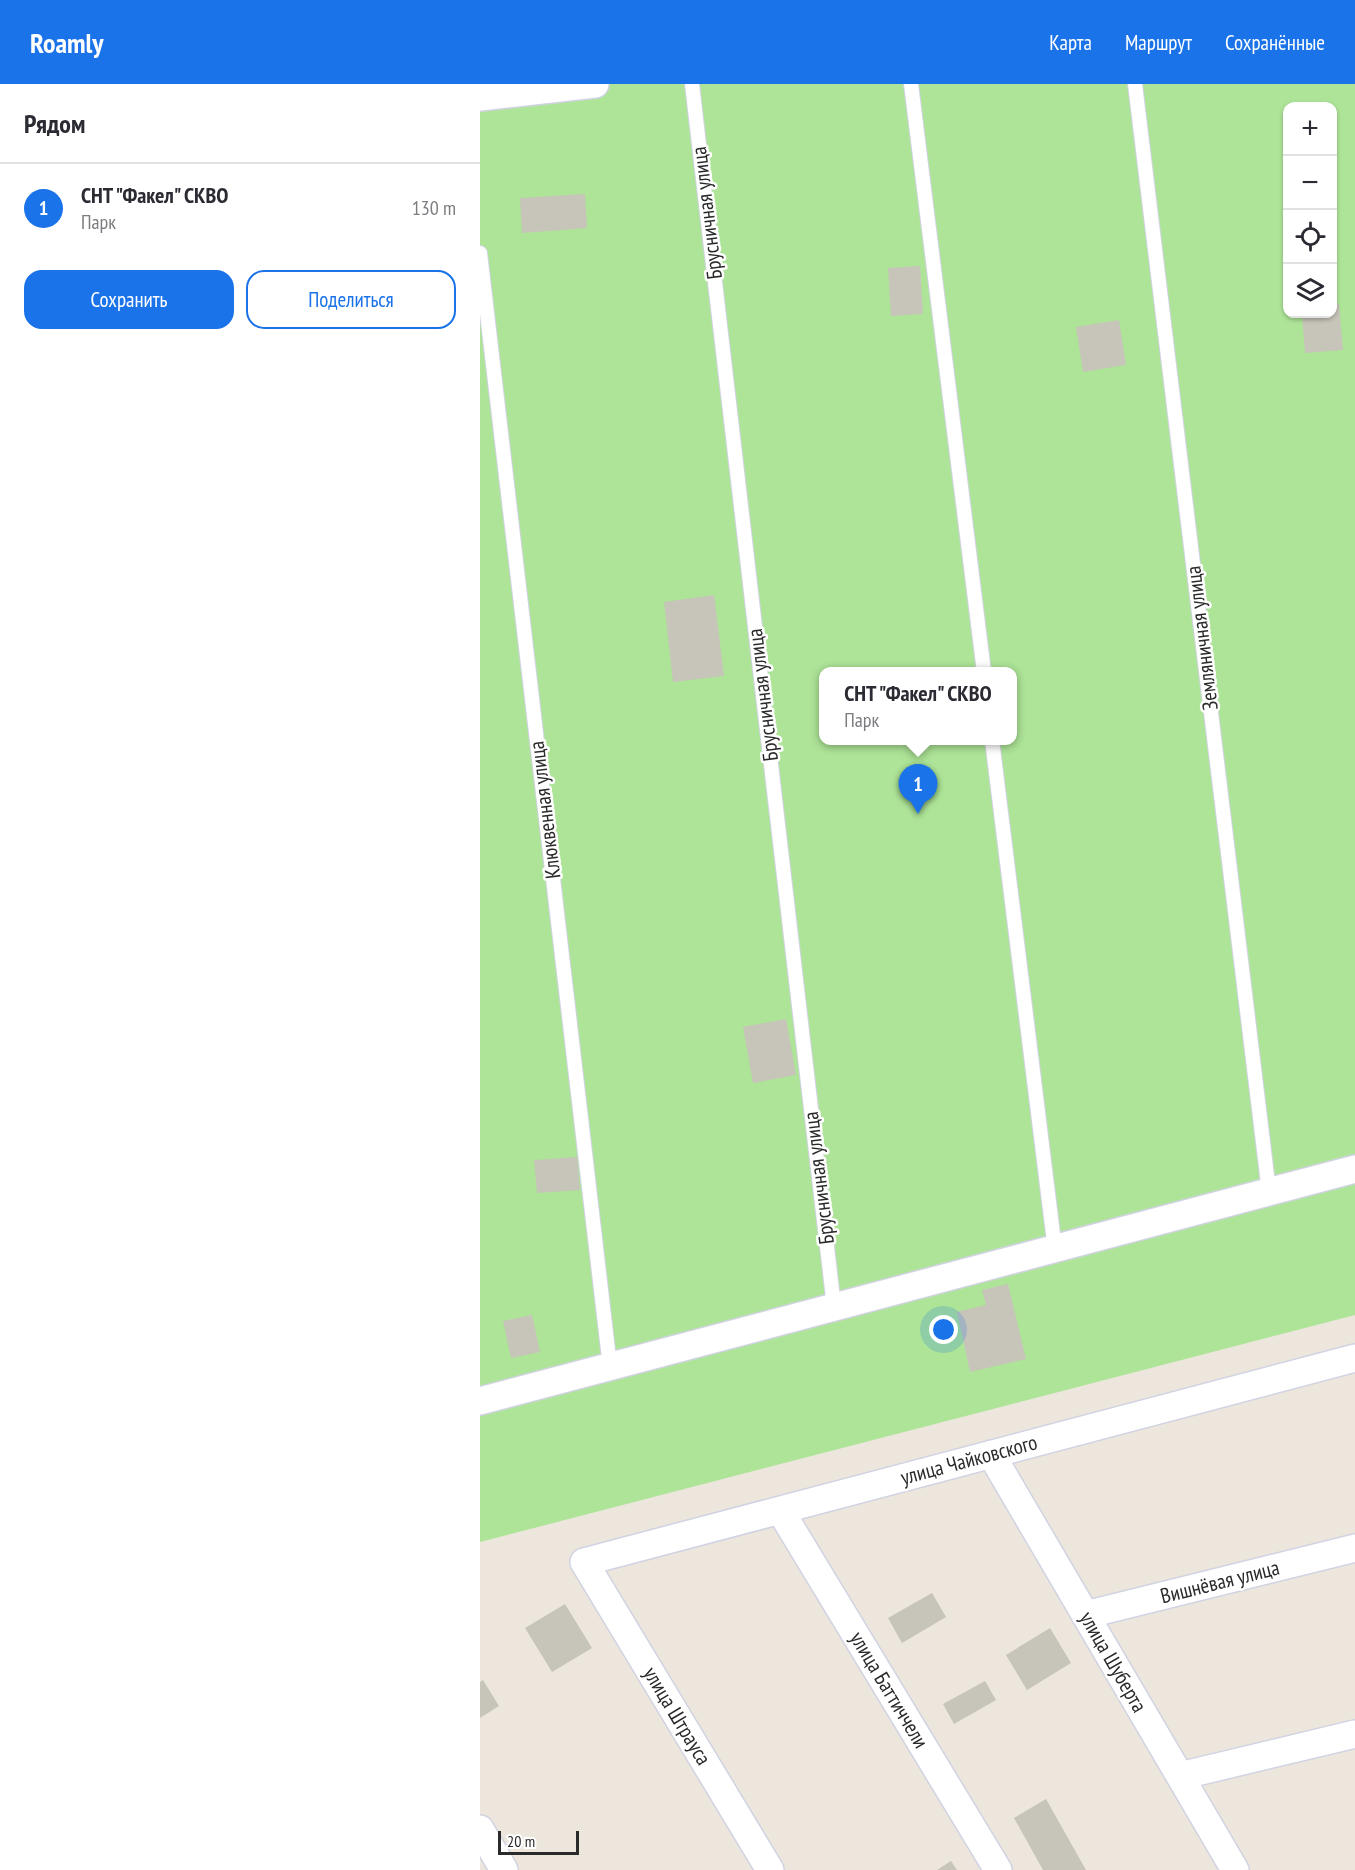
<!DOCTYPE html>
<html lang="ru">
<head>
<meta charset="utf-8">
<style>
  body { margin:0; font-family:"PT Sans Narrow",sans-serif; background:#f2f2f3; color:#2b2b33 }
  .controls { position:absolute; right:18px; top:18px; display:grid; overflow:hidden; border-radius:12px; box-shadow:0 2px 4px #0004 }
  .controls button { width:54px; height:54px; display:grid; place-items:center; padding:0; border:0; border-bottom:2px solid #e1e1e2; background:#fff; color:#2b2b33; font:30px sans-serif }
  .scale { position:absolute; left:18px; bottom:15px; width:81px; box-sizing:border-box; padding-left:6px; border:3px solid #2a2a2a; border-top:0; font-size:16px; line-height:21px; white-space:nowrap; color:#2a2a2a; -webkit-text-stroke:4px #fff; paint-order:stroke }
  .you { position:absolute; left:464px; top:1246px; width:21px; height:21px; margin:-15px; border:4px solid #fff; border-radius:50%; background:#1a73e8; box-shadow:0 0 0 9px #1a73e833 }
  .badge { display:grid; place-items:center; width:39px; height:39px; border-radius:50%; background:#1a73e8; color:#fff; font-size:20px; font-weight:700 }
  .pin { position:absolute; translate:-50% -50px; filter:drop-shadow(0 2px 3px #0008) }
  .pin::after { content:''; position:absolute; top:32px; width:21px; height:18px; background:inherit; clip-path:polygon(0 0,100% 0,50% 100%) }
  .popup { position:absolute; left:339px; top:583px; width:198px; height:78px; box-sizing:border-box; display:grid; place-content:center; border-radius:12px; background:#fff; filter:drop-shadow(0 2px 4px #0005); font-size:20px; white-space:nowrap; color:#7c7c81 }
  .popup b { font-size:22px; color:#2b2b33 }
  .popup::after { content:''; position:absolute; left:50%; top:100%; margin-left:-12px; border:12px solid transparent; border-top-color:#fff }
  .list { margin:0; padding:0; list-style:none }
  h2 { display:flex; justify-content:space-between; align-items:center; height:78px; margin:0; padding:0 24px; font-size:26px }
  h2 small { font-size:20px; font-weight:400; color:#7c7c81 }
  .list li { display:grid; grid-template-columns:39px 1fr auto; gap:18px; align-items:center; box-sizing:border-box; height:90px; padding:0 24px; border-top:2px solid #e1e1e2 }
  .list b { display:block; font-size:22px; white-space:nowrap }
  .list p { margin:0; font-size:20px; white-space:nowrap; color:#7c7c81 }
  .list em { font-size:20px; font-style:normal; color:#7c7c81 }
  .actions { display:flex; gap:12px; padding:18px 24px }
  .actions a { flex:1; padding:14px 0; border:2px solid #1a73e8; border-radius:18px; text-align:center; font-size:21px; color:#1a73e8 }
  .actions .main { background:#1a73e8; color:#fff }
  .icon { flex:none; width:33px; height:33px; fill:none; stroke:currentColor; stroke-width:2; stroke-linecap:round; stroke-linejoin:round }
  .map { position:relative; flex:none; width:875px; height:1786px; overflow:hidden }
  header { display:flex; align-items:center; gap:36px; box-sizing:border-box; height:84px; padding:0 30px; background:#1a73e8; color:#fff }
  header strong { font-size:28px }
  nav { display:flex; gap:33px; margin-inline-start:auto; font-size:21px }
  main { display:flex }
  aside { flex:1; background:#fff }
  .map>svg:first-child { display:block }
</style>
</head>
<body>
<header>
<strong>Roamly</strong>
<nav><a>Карта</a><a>Маршрут</a><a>Сохранённые</a></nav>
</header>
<main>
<aside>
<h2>Рядом<small></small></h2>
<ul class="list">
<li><span class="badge">1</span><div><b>СНТ &quot;Факел&quot; СКВО</b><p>Парк</p></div><em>130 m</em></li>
</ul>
<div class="actions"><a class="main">Сохранить</a><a>Поделиться</a></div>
</aside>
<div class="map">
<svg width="875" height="1786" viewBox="0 0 875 1786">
  <rect width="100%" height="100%" fill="#ece6dc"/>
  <path fill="#ade497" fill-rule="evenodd" d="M 0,0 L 875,0 L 875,1231 L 0,1458 ZM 808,22 L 852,22 L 852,230 L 808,230 ZM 344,588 L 532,588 L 532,656 L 344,656 Z"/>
  <path fill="#c7c4ba" d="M 105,110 L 107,144 L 42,149 L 40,114 Z
    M 440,182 L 443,230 L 411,232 L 408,184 Z
    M 852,220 L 859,220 L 863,266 L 825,269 L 822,230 L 852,230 Z
    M 639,236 L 646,281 L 603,288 L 596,243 Z
    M 234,511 L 244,592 L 193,598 L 184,518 Z
    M 306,935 L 316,991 L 273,999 L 263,943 Z
    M 97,1073 L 100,1106 L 57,1109 L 54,1076 Z
    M 528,1200 L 546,1275 L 490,1288 L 477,1228 L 506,1221 L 502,1206 Z
    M 52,1231 L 60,1268 L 31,1274 L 23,1237 Z
    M 452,1509 L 466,1533 L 422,1559 L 408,1534 Z
    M 85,1520 L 112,1564 L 72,1588 L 45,1544 Z
    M 570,1544 L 591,1579 L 547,1606 L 526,1571 Z
    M 3,1596 L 19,1622 L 0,1634 L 0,1598 Z
    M 505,1597 L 516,1616 L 474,1640 L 463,1620 Z
    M 566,1715 L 606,1786 L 563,1786 L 534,1734 Z
    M 471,1777 L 477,1786 L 457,1786 Z"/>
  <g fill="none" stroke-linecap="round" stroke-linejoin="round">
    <g stroke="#d1d3e3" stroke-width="16">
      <path id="lane" d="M 212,0 L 354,1223
        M 431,0 L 504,588
        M 655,0 L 789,1108
        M 0,169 L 130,1283
        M 512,656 L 575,1166"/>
    </g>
    <g stroke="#d1d3e3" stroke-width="30">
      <path id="street" d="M 0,13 L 115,0
        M 0,1317 L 875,1085
        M 511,1370 L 755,1786
        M 300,1426 L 518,1786
        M 605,1531 L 875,1464
        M 700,1692 L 875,1650
        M 0,1745 L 24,1786
        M 290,1786 L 104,1478 L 875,1274"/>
    </g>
    <use href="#lane" stroke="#fff" stroke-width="14"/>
    <use href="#street" stroke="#fff" stroke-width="27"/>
  </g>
  <g text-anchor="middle" stroke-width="5" stroke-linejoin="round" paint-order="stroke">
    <g font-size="21" fill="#2a2a2a" stroke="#fff">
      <text transform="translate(227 129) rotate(-97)" y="7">Брусничная улица</text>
      <text transform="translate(722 554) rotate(-97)" y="7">Земляничная улица</text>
      <text transform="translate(283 611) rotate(-97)" y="7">Брусничная улица</text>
      <text transform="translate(65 726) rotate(-97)" y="7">Клюквенная улица</text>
      <text transform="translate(339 1094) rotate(-97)" y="7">Брусничная улица</text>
      <text transform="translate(489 1376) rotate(-15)" y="7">улица Чайковского</text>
      <text transform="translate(740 1498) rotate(-14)" y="7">Вишнёвая улица</text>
      <text transform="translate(633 1578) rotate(60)" y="7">улица Шуберта</text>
      <text transform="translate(409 1606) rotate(59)" y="7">улица Баттиччели</text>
      <text transform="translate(197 1632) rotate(59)" y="7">улица Штрауса</text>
    </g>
  </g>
</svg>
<div class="controls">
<button>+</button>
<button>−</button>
<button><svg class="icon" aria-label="locate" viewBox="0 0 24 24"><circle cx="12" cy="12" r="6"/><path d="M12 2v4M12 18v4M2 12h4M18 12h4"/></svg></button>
<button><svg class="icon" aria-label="layers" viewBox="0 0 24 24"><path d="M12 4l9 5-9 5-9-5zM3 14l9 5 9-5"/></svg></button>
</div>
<div class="scale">20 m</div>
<div class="you"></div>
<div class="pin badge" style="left:438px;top:730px">1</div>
<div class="popup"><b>СНТ &quot;Факел&quot; СКВО</b>Парк</div>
</div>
</main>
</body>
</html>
